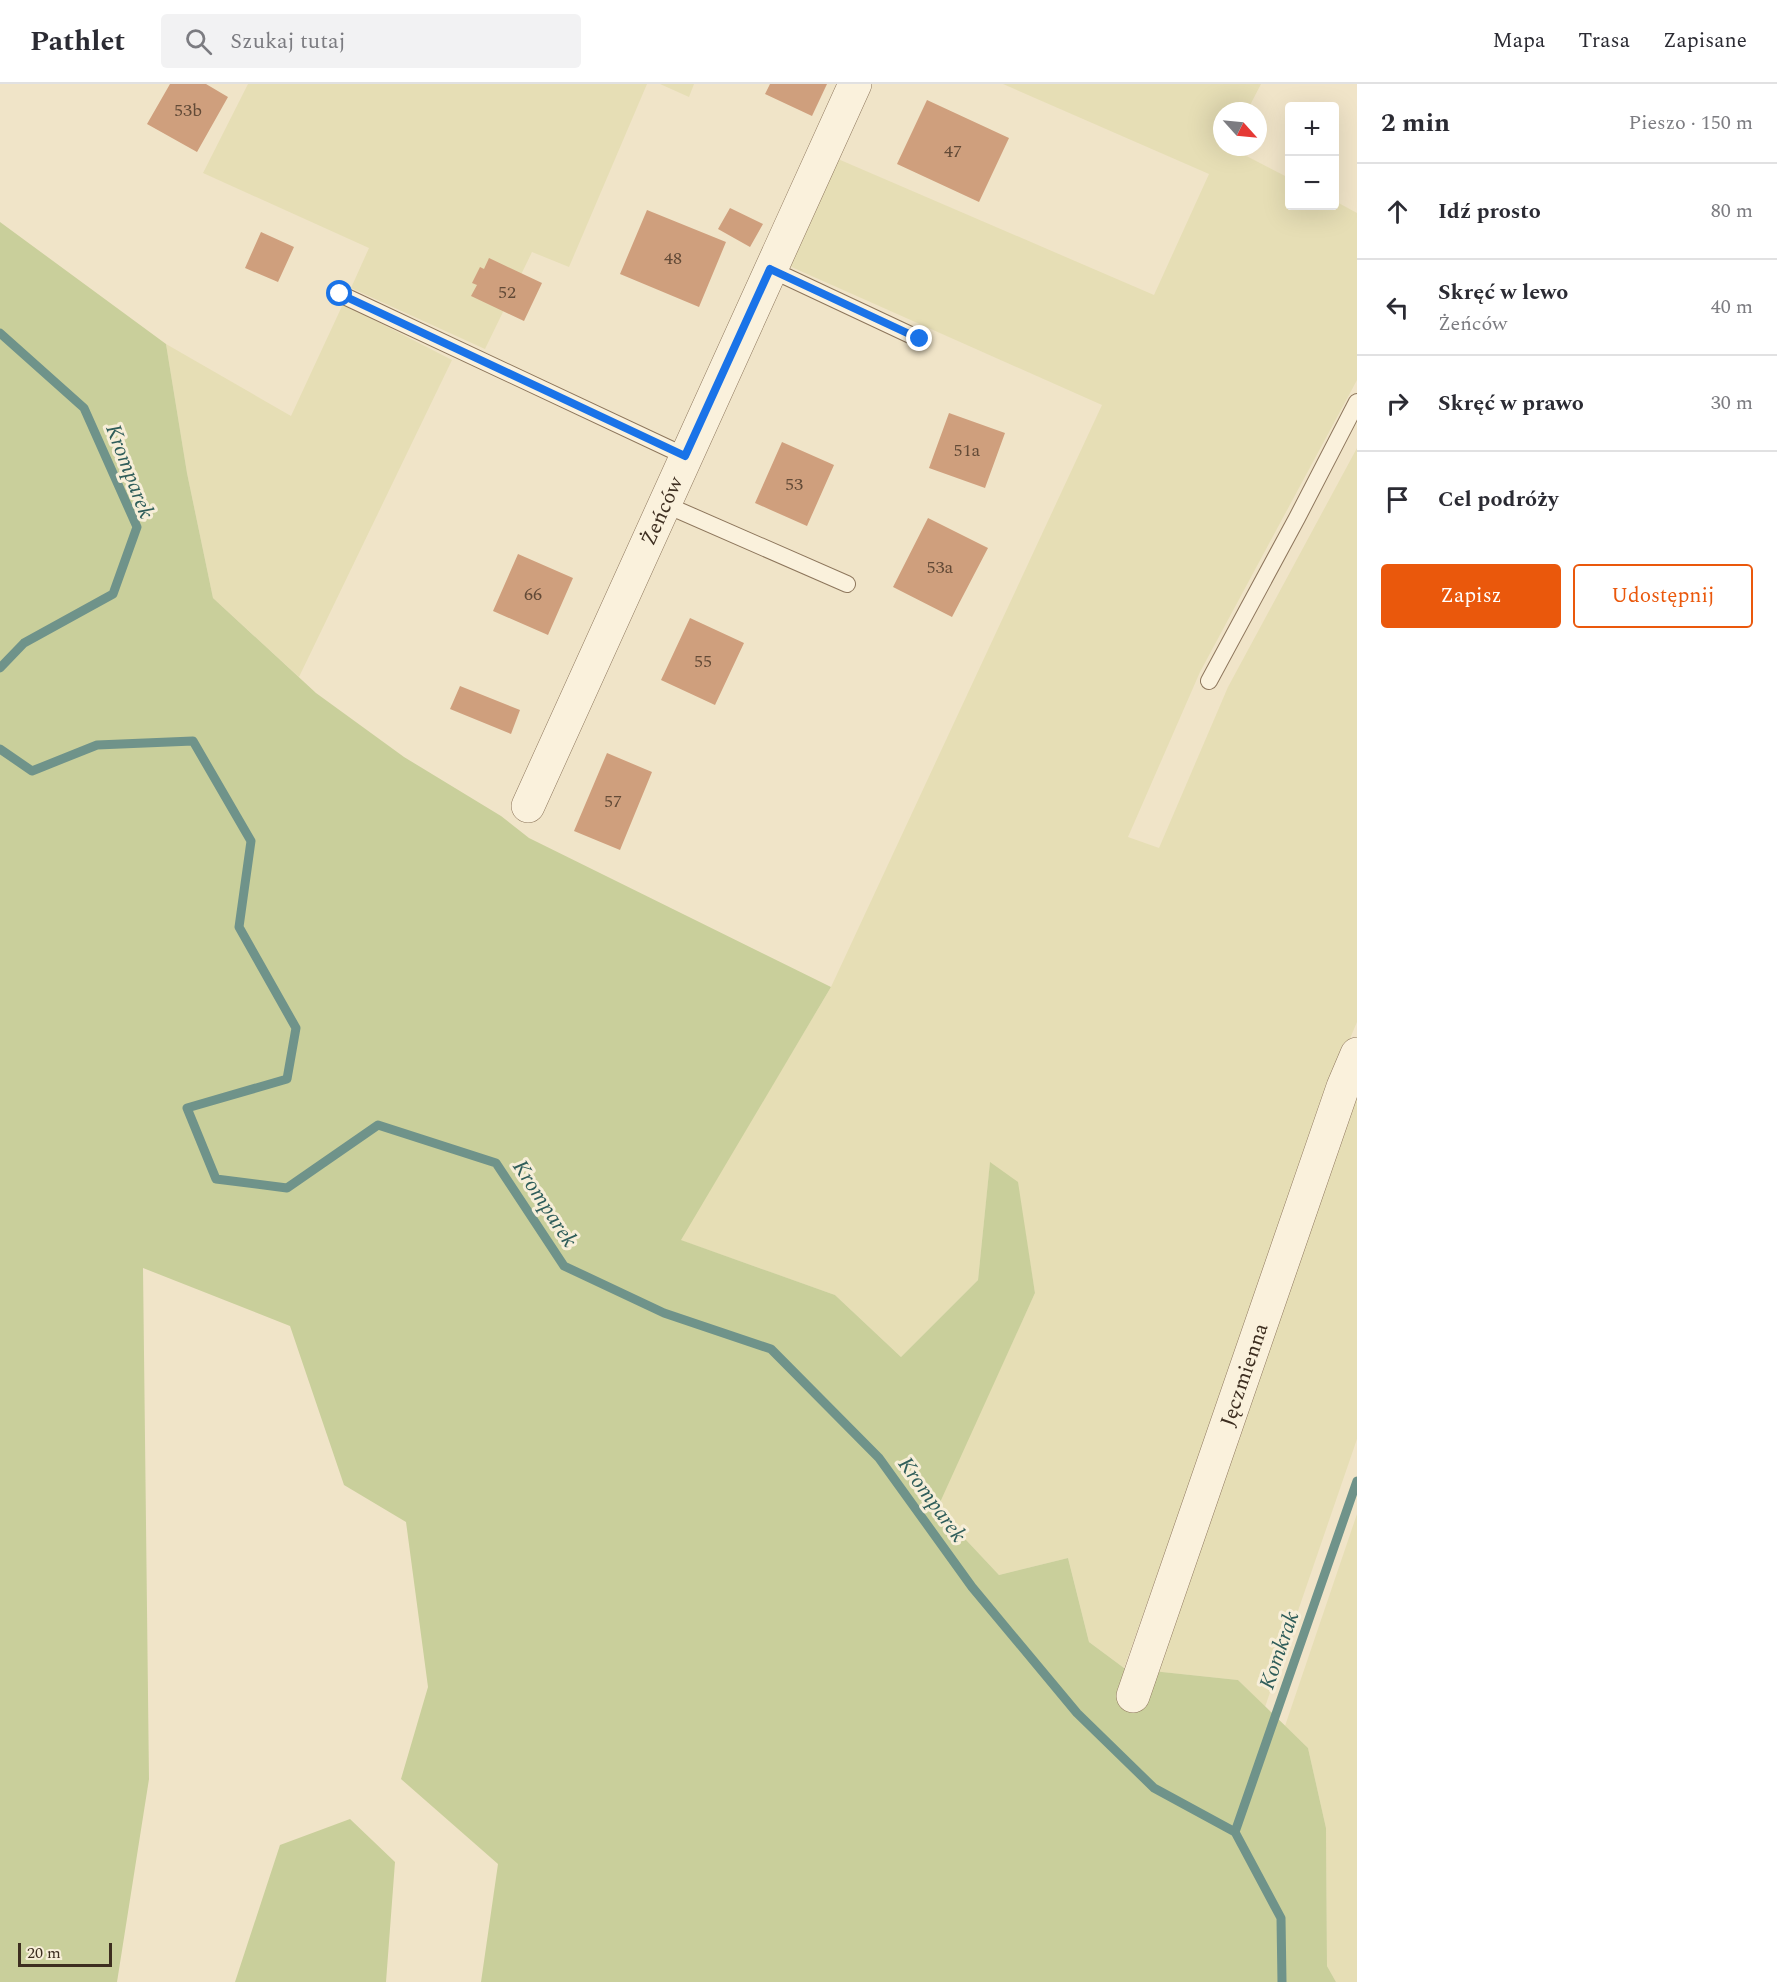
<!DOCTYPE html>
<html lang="pl">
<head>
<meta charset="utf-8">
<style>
  body { margin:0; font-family:Spectral,serif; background:#f2f2f3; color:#2b2b33 }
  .controls { position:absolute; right:18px; top:18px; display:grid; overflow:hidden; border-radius:6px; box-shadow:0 6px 24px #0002 }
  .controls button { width:54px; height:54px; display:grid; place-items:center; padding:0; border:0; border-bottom:2px solid #e1e1e2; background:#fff; color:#2b2b33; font:30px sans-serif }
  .compass { position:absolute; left:1213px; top:18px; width:54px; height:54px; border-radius:50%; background:#fff; box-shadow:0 6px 24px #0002; rotate:117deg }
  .scale { position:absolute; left:18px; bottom:15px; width:94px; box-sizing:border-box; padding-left:6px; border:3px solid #3d2e20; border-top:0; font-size:16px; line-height:21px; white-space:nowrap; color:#3d2e20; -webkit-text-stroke:4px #f7eed8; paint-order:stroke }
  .stop { position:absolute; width:18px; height:18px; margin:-14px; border:4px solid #1a73e8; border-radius:50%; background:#fff }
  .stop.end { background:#1a73e8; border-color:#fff; box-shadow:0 2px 6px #0008 }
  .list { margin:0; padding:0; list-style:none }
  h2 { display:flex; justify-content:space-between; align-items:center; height:78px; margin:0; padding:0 24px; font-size:26px }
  h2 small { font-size:20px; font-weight:400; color:#7c7c81 }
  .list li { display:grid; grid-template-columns:39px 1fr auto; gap:18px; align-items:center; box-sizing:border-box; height:96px; padding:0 24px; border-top:2px solid #e1e1e2 }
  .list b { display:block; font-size:22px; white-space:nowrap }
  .list p { margin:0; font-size:20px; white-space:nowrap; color:#7c7c81 }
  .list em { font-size:20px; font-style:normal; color:#7c7c81 }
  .actions { display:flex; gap:12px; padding:18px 24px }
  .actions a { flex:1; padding:14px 0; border:2px solid #ea580c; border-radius:6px; text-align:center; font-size:21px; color:#ea580c }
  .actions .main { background:#ea580c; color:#fff }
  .icon { flex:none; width:33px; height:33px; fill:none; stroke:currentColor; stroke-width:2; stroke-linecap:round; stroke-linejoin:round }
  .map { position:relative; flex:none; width:1357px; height:1898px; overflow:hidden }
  header { display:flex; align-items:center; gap:36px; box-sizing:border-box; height:84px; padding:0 30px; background:#fff; border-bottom:2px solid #e1e1e2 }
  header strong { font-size:28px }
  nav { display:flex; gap:33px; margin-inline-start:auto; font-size:21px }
  .search { width:420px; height:54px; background:#f2f2f3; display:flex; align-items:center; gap:15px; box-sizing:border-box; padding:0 21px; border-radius:6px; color:#7c7c81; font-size:22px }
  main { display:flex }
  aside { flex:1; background:#fff }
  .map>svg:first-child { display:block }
</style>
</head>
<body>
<header>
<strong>Pathlet</strong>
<div class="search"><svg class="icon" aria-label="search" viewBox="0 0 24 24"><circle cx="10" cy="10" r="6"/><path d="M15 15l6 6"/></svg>Szukaj tutaj</div>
<nav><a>Mapa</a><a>Trasa</a><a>Zapisane</a></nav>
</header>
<main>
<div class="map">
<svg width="1357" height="1898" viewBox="0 0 1357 1898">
  <rect width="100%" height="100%" fill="#f0e4c8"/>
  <path fill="#e6deb5" d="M 248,0 L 647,0 L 569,183 L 532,168 L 485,265 L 351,204 L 369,164 L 203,89 Z
    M 660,0 L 694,0 L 689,13 Z
    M 1003,0 L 1261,0 L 1247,27 L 1222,27 L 1222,63 L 1229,63 L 1289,94 L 1290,122 L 1334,122 L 1335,117 L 1357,129 L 1357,296 L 1200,588 L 1128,753 L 1159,764 L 1228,603 L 1357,364 L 1357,938 L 1330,1002 L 1124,1584 L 1089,1558 L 1068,1474 L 999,1491 L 936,1424 L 1035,1209 L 1017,1098 L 990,1079 L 978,1196 L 901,1273 L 835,1211 L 680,1156 L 831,903 L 1102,321 L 787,181 L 838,75 L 1154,211 L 1209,90 Z
    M 343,220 L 452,276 L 299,593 L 213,514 L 187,389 L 166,260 L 291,332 Z
    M 1357,1001 L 1357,1355 L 1265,1623 L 1238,1596 L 1152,1587 Z
    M 1357,1430 L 1357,1898 L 1336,1898 L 1327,1882 L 1326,1744 L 1308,1664 L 1285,1642 Z"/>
  <path fill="#c9cf9b" d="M 0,138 L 166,260 L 187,389 L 213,514 L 316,609 L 404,673 L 501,732 L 529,754 L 831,903 L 681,1156 L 835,1211 L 901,1273 L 978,1196 L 990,1078 L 1018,1098 L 1035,1209 L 937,1425 L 999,1491 L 1068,1474 L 1089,1558 L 1124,1584 L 1238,1596 L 1308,1664 L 1326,1744 L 1327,1882 L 1336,1898 L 481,1898 L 498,1780 L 401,1695 L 428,1603 L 406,1438 L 344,1401 L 290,1242 L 143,1184 L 149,1695 L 117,1898 L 0,1898 Z
    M 350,1735 L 395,1778 L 386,1898 L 235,1898 L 280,1761 Z"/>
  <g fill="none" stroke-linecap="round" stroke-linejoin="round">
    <path stroke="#6f938a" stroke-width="9" d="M 0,249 L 84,324 L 137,443 L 113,510 L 24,559 L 0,584
      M 0,665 L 32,687 L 97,661 L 193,657 L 251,757 L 239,843 L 296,944 L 287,995 L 187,1024 L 216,1095 L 287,1104 L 378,1041 L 496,1079 L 564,1182 L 664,1229 L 771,1265 L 879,1374 L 972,1503 L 1077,1629 L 1154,1704 L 1235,1748 L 1281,1834 L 1282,1898
      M 1235,1748 L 1357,1397"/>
  </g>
  <path fill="#cf9f7d" d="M 170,0 L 206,0 L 228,13 L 197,68 L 147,40 Z
    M 770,0 L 827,0 L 812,32 L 765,10 Z
    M 927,16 L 1009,54 L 979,118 L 897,80 Z
    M 730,124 L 763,140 L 750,163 L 718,145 Z
    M 647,126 L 726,158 L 699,223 L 620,190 Z
    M 261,148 L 294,163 L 278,198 L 245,184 Z
    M 489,174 L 542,199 L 524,237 L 471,212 L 477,201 L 472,199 L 480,183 L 484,185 Z
    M 949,329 L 1005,349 L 985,404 L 929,384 Z
    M 782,358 L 834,381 L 807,442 L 755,419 Z
    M 928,434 L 988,464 L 952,533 L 893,503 Z
    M 518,470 L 573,494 L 548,551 L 493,527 Z
    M 690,534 L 744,559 L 715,621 L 661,596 Z
    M 460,602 L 520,626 L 511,650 L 450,625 Z
    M 607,669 L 652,688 L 620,766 L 574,747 Z"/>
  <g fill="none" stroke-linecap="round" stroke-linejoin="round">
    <g stroke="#8d765c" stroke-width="18">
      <path id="lane" d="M 770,185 L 919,255
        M 340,210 L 685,372
        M 664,420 L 847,500
        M 1209,597 L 1297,434 L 1357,318"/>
    </g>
    <g stroke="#8d765c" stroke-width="34">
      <g id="street">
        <path id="s1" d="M 528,722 L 855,0"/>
        <path id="s2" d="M 1133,1612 L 1343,1003 L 1357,970"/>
      </g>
    </g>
    <use href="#lane" stroke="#faf1dc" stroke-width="16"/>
    <use href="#street" stroke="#faf1dc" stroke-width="33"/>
  </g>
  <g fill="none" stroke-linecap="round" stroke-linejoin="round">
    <path stroke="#1a73e8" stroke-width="8" d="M 340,210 L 685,372 L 770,185 L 920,255"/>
  </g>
  <g text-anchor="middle" stroke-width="6" stroke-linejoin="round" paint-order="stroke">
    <g font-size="18" fill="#624a37">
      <text x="188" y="32">53b</text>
      <text x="953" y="73">47</text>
      <text x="673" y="180">48</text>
      <text x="507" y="214">52</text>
      <text x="967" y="372">51a</text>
      <text x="794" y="406">53</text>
      <text x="940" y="489">53a</text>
      <text x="533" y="516">66</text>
      <text x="703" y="583">55</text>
      <text x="613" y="723">57</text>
    </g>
    <g font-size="21" fill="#3d2e20" stroke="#f7eed8">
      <text dy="7" stroke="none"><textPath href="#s1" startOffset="324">Żeńców</textPath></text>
      <text dy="7" stroke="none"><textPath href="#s2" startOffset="340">Jęczmienna</textPath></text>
    </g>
    <g font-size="22" font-style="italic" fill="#2f5d5a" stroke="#f7eed8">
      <text transform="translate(131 387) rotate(69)" y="8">Kromparek</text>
      <text transform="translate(546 1119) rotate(57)" y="8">Kromparek</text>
      <text transform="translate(933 1415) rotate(54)" y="8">Kromparek</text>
      <text transform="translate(1278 1566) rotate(-71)" y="8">Komkrak</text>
    </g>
  </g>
</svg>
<div class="controls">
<button>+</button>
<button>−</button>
</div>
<svg class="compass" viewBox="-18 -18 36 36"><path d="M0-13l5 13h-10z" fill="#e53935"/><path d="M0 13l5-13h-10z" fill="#7c7c81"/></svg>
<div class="scale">20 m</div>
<div class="stop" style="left:340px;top:210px"></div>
<div class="stop end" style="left:920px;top:255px"></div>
</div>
<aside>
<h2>2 min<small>Pieszo · 150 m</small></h2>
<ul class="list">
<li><svg class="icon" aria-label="ahead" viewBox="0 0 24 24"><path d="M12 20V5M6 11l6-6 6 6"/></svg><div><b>Idź prosto</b></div><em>80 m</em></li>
<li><svg class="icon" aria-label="left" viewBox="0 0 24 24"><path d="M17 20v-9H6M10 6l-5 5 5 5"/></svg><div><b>Skręć w lewo</b><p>Żeńców</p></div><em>40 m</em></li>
<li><svg class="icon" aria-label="right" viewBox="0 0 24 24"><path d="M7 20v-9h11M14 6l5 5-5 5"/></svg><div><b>Skręć w prawo</b></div><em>30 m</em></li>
<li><svg class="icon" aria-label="arrive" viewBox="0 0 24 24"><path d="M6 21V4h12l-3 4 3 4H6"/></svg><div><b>Cel podróży</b></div></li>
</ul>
<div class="actions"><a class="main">Zapisz</a><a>Udostępnij</a></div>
</aside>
</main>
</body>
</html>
